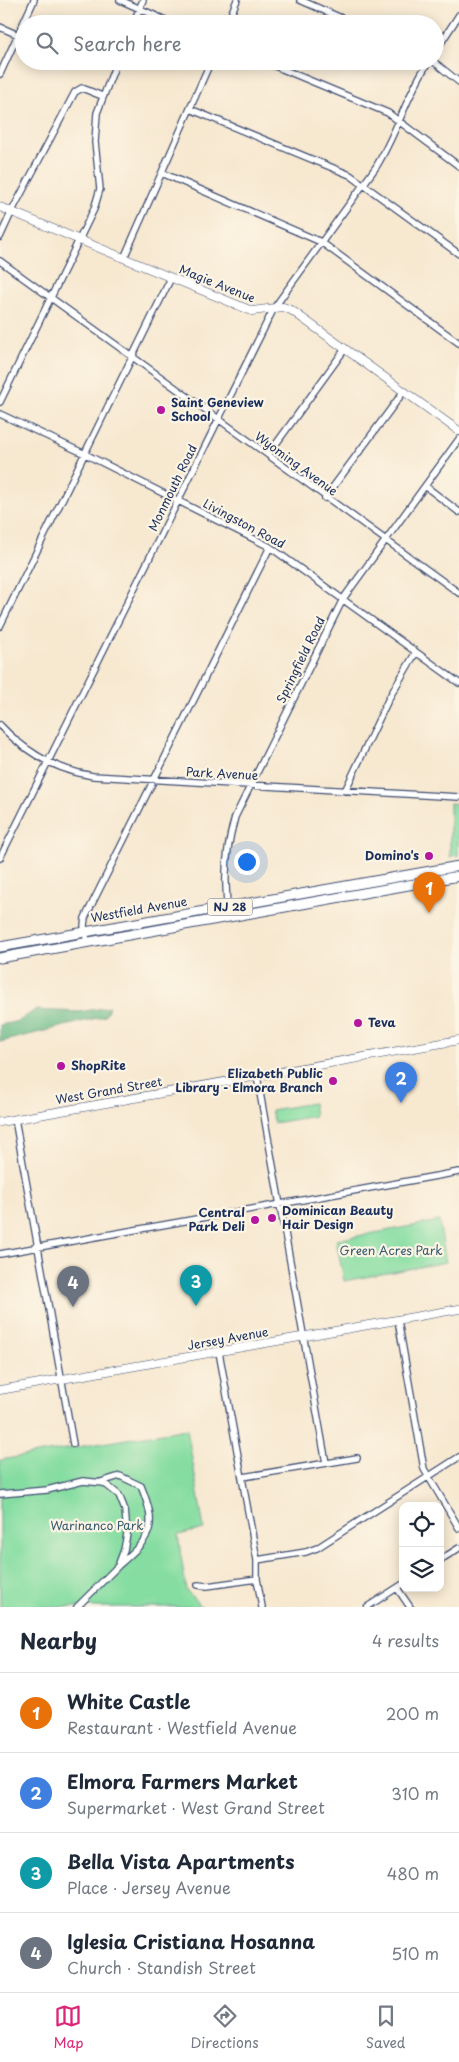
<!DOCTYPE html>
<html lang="en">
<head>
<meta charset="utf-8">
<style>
  body { margin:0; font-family:"Playpen Sans",sans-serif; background:#f6f6f7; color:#1f2937 }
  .controls { position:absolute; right:15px; bottom:15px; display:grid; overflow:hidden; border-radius:10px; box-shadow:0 2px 12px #0003 }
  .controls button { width:45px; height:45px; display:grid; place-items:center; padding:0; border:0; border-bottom:1px solid #e0e1e3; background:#fff; color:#1f2937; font:25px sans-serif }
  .you { position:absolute; left:246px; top:861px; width:18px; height:18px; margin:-12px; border:4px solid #fff; border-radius:50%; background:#1a73e8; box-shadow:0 0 0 8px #1a73e833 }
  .badge { display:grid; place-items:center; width:32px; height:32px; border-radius:50%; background:#db2777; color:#fff; font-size:16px; font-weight:700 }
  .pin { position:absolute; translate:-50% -41px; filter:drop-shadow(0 1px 2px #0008) }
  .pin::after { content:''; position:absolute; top:26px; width:18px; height:15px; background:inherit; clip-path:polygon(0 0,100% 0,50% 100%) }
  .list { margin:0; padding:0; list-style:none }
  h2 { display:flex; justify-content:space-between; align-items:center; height:65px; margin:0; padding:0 20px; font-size:21px }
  h2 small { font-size:16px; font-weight:400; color:#747a83 }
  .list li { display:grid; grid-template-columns:32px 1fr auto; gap:15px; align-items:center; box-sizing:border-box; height:80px; padding:0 20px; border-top:1px solid #e0e1e3 }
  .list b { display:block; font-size:19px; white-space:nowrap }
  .list p { margin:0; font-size:16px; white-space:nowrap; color:#747a83 }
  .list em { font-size:16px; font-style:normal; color:#747a83 }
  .icon { flex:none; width:28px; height:28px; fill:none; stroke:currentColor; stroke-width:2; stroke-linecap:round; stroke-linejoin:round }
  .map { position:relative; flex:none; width:459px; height:1607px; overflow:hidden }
  .search { position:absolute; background:#fff; box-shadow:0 2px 12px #0003; left:15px; right:15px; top:15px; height:55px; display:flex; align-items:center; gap:12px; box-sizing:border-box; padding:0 18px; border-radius:28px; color:#747a83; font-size:19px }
  .sheet { height:385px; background:#fff }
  nav { display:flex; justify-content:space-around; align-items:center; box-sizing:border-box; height:70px; border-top:1px solid #e0e1e3; background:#fff; font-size:14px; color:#747a83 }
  nav a { display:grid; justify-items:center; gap:2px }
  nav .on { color:#db2777 }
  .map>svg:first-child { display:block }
</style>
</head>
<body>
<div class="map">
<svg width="459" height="1607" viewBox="0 0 459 1607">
  <rect width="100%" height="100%" fill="#fcf5e5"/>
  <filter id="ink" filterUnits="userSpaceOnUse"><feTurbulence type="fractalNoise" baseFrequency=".02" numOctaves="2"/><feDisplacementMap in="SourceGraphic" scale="10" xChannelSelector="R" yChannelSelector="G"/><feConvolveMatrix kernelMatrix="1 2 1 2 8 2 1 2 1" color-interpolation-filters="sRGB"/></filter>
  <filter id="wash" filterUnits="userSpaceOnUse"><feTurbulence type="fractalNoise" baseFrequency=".0096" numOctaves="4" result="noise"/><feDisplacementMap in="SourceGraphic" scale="20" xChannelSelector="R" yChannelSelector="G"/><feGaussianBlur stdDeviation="1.12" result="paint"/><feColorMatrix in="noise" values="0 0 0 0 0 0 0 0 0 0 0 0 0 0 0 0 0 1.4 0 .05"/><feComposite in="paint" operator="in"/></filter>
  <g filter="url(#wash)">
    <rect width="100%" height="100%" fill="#f7e8d0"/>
    <path fill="#85dda1" stroke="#508680" d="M 450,803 L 459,804 L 458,857 L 455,855 L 450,857 Z
      M 313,1103 L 315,1116 L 274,1123 L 271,1110 Z
      M 439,1221 L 446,1262 L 344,1281 L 336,1240 Z
      M 187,1429 L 204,1529 L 178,1535 L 186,1590 L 202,1607 L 0,1607 L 0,1460 Z"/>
    <path fill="#6cbc87" stroke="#447672" d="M 109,1007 L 105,1016 L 0,1042 L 0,1025 L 19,1021 L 35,1010 L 79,1012 Z"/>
  </g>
  <g filter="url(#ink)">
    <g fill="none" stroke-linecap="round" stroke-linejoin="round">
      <g stroke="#3c4b6f" stroke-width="8">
        <path id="street" d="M 120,0 L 172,23
          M 300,0 L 355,24
          M 133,24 L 143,0
          M 227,24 L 237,0
          M 0,27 L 18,35
          M 435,52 L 459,15
          M 263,61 L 388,113 L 459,166
          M 433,61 L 459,82
          M 0,74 L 34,0
          M 190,109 L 350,175 L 459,254
          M 162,173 L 321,242 L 459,343
          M 0,237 L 12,211 L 75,92 L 82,88 L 102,96
          M 124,258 L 211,61
          M 0,261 L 459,593
          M 0,402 L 94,209 L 100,189 L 95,142 L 97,113 L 117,61
          M 0,414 L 85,454 L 270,547 L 459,683
          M 268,455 L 345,349
          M 425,486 L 459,512
          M 325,498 L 404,391
          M 0,626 L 171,278
          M 0,725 C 25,752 56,770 93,776 L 459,797
          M 345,791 L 389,698 L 416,652
          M 0,858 L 274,308 L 376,167 C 397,133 407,94 429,61
          M 229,917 C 223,882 225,851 235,817 L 343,599 L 459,439
          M 87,942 L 84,926 L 85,918 L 270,547
          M 257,1076 L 326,1463
          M 15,1119 L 73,1444
          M 0,1254 L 459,1172
          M 398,1320 L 424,1469 L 459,1528
          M 219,1352 L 257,1560 L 257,1579 L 262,1607
          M 243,1477 L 357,1458
          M 101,1482 L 120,1476 L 141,1486 C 158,1528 152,1536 119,1565
          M 0,1494 L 47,1490 L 83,1481 L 104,1483 L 119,1495 L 125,1510 L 127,1534 L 124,1550 L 118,1566 L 77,1607
          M 257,1560 L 306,1552 L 317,1548 L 459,1457
          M 440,1560 L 459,1548
          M 198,1585 L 207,1586 L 257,1579
          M 397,1588 L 410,1607
          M 367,1607 L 403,1584"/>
      </g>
      <g stroke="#3c4b6f" stroke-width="9">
        <path id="secondary" d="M 0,207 L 252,311 L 283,307 L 291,310 L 459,431
          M 0,1122 L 459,1040
          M 0,1390 L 459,1309"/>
      </g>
      <g stroke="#3c4b6f" stroke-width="11">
        <path id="primary" d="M 0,947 L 459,866
          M 0,958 L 459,876"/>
      </g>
      <use href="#street" stroke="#fff" stroke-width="5.5"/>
      <use href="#secondary" stroke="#fff" stroke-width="8"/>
      <use href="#primary" stroke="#fff" stroke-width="9"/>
    </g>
  </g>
  <g fill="#b5179e" stroke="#fcf5e5" stroke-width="2">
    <circle cx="161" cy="410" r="5"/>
    <circle cx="429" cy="856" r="5"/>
    <circle cx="358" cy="1023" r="5"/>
    <circle cx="61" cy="1066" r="5"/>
    <circle cx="333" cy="1081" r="5"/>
    <circle cx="272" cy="1218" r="5"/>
    <circle cx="255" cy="1220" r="5"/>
  </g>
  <g text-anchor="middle" stroke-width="4.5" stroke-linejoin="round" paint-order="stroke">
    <rect fill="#fcf5e5" stroke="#5e6a86" stroke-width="1" x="207.5" y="898.5" width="45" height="17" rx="4"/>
    <g font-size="11" font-weight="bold" fill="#1b2f5e">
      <text x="230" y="911">NJ 28</text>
    </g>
    <g font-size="12" fill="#1b2f5e" stroke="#fcf5e5">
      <text transform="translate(217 284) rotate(22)" y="4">Magie Avenue</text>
      <text transform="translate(296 464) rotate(36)" y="4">Wyoming Avenue</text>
      <text transform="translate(173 488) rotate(-64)" y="4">Monmouth Road</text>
      <text transform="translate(244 524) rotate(28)" y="4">Livingston Road</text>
      <text transform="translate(301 660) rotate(-64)" y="4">Springfield Road</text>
      <text transform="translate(222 774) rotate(3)" y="4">Park Avenue</text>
      <text transform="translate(139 910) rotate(-10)" y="4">Westfield Avenue</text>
      <text transform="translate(109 1091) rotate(-10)" y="4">West Grand Street</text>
      <text transform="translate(228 1339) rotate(-10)" y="4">Jersey Avenue</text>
    </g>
    <g font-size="12" font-weight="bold" fill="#1b2f5e" stroke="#fcf5e5" text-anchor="start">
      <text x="171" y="407">Saint Geneview<tspan x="171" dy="14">School</tspan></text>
      <text x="419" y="860" text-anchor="end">Domino's</text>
      <text x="368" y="1027">Teva</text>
      <text x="71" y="1070">ShopRite</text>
      <text x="323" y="1078" text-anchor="end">Elizabeth Public<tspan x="323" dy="14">Library - Elmora Branch</tspan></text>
      <text x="282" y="1215">Dominican Beauty<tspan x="282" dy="14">Hair Design</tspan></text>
      <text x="245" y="1217" text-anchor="end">Central<tspan x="245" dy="14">Park Deli</tspan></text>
    </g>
    <g font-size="12" fill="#365a6f" stroke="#fcf5e5">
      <text x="391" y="1255">Green Acres Park</text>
      <text x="97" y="1530">Warinanco Park</text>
    </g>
  </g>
</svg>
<div class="controls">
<button><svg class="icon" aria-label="locate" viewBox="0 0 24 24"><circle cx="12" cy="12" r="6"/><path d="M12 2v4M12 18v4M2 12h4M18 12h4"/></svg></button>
<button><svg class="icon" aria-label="layers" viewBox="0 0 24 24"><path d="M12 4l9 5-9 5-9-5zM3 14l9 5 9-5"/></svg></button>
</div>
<div class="you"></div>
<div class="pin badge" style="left:429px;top:913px;background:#e8710a">1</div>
<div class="pin badge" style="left:401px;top:1103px;background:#3f7fe0">2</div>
<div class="pin badge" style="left:196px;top:1306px;background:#0f9aa8">3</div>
<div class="pin badge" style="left:73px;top:1307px;background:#6b7280">4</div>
<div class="search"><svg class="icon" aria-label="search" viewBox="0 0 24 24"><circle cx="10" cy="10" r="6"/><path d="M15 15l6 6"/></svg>Search here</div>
</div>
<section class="sheet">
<h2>Nearby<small>4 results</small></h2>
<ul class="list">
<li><span class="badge" style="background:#e8710a">1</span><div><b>White Castle</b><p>Restaurant · Westfield Avenue</p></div><em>200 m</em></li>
<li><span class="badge" style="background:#3f7fe0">2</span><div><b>Elmora Farmers Market</b><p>Supermarket · West Grand Street</p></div><em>310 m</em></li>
<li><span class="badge" style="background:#0f9aa8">3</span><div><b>Bella Vista Apartments</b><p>Place · Jersey Avenue</p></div><em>480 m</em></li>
<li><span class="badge" style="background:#6b7280">4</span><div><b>Iglesia Cristiana Hosanna</b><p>Church · Standish Street</p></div><em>510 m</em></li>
</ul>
</section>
<nav>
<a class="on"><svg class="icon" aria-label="map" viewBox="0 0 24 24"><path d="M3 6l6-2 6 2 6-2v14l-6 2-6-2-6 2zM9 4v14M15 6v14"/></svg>Map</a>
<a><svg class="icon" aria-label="directions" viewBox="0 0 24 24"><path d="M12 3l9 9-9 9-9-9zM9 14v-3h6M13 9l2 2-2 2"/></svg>Directions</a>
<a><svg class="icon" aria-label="saved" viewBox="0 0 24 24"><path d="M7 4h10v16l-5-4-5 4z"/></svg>Saved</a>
</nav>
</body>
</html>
